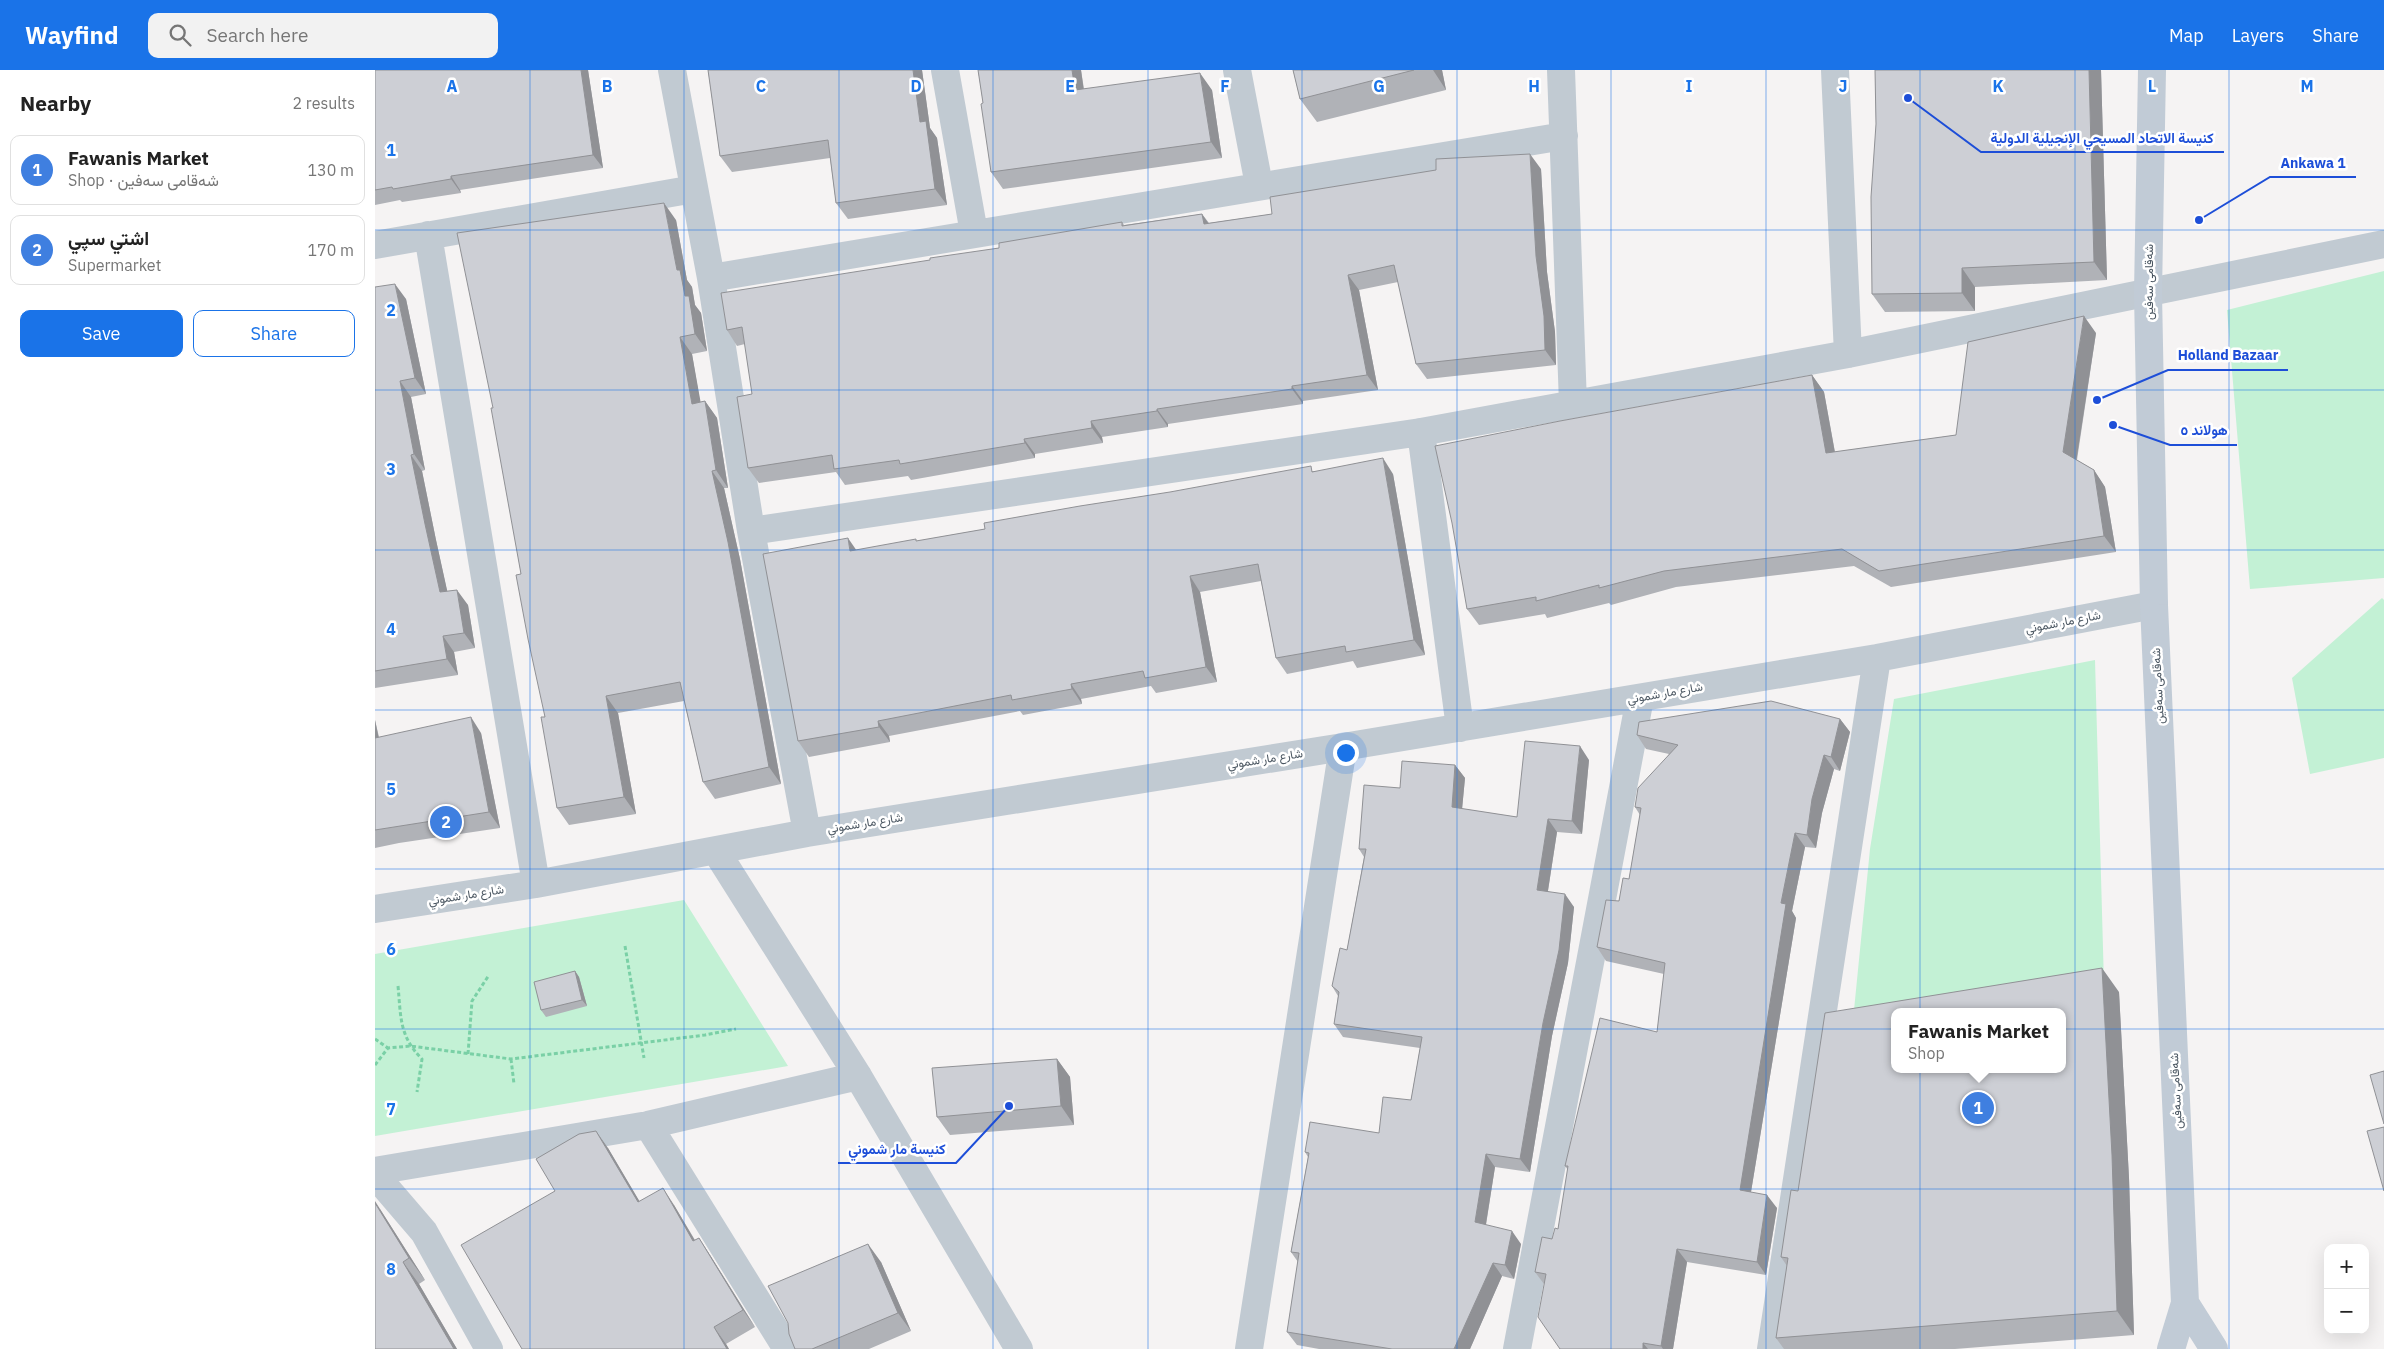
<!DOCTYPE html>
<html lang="en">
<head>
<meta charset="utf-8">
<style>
  body { margin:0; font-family:"IBM Plex Sans",Vazirmatn,sans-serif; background:#f2f2f2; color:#222 }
  .controls { position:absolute; right:15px; bottom:15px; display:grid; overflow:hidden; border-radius:10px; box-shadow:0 5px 20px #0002 }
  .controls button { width:45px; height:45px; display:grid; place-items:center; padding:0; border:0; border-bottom:1px solid #e0e0e0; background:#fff; color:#222; font:25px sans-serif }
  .you { position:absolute; left:970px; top:682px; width:18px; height:18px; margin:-12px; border:4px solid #fff; border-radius:50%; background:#1a73e8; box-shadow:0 0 0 8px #1a73e833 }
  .badge { display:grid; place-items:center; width:32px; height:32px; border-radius:50%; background:#1a73e8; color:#fff; font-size:16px; font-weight:700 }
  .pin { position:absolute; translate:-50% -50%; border:2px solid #fff; box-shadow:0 1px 5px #0006 }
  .popup { position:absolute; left:1516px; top:938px; width:175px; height:65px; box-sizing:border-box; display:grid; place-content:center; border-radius:10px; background:#fff; filter:drop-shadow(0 1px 4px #0005); font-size:16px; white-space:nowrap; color:#767676 }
  .popup b { font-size:19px; color:#222 }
  .popup::after { content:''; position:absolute; left:50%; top:100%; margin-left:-10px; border:10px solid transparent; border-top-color:#fff }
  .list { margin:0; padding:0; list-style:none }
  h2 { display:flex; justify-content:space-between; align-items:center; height:65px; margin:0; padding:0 20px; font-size:21px }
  h2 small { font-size:16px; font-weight:400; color:#767676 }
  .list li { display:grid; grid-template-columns:32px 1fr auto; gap:15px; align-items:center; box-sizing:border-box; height:70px; margin:0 10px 10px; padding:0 10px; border:1px solid #e0e0e0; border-radius:10px }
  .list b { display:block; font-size:19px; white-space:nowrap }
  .list p { margin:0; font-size:16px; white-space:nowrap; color:#767676 }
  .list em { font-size:16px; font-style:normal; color:#767676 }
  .actions { display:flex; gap:10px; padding:15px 20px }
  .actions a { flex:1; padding:11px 0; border:1px solid #1a73e8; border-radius:10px; text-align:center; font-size:18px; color:#1a73e8 }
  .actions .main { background:#1a73e8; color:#fff }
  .icon { flex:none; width:28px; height:28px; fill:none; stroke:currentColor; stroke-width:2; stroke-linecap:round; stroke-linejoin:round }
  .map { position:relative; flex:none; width:2009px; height:1279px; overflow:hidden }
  header { display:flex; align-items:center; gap:30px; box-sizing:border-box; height:70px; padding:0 25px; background:#1a73e8; color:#fff }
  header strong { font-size:24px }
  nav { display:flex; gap:28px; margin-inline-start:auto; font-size:18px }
  .search { width:350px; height:45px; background:#f2f2f2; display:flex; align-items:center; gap:12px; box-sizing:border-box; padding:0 18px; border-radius:10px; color:#767676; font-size:19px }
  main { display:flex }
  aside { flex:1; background:#fff }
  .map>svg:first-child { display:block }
</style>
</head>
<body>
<header>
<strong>Wayfind</strong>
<div class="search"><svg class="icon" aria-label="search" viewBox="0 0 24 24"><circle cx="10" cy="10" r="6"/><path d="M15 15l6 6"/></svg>Search here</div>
<nav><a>Map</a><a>Layers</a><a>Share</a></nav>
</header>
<main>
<aside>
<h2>Nearby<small>2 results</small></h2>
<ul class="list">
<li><span class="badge" style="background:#3f7fe0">1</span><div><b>Fawanis Market</b><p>Shop · شەقامی سەفین</p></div><em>130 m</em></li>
<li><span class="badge" style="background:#3f7fe0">2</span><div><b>اشتي سپي</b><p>Supermarket</p></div><em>170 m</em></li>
</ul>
<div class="actions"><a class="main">Save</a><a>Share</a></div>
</aside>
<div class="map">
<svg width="2009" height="1279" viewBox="0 0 2009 1279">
  <rect width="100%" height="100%" fill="#f5f3f3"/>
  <path fill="#c3f1d5" d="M 2009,201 L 2009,508 L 1875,519 L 1852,240 Z
    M 2007,528 L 2009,530 L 2009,688 L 1935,704 L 1917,608 Z
    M 1720,590 L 1729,914 L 1479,940 L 1495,779 L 1519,629 Z
    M 309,830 L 413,996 L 0,1066 L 0,884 Z"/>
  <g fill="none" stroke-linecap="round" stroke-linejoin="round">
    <path stroke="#7ad0a6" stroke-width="3" stroke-dasharray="4 2.5" stroke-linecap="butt" d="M 250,876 L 269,988
      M 23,916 C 26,947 24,966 47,989 L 42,1022
      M 0,969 L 13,978
      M 93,984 L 97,931 L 114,905
      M 136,989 L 139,1014
      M 0,995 L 13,978 L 35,976 L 136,989 L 330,965 L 361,959"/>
    <path stroke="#c1cad2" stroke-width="28" d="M 297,0 L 336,208 L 376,461 L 432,763
      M 570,0 L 599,163
      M 862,0 L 884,115
      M 1186,0 L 1198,334
      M 1460,0 L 1473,284
      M 53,165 L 161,814
      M 0,175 L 319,119
      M 336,208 L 1189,66
      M 1046,362 L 1085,658
      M 376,461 L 1046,362 L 1473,284 L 2009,174
      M 341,781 L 483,1006 L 644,1279
      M 0,839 L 161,814 L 432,763 L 968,677 L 1502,588 L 1779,535
      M 273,1055 L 412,1279
      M 0,1101 L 273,1055 L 483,1006
      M 0,1105 L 49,1162 L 114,1279
      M 874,1279 L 968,677
      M 1142,1279 L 1265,628
      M 1396,1279 L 1502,588"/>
    <path stroke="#c1cbd6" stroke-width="28" d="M 1777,0 L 1773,223 L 1779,535 L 1810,1233 L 1796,1279
      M 1810,1233 L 1839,1279"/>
  </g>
  <path fill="#b0b2b7" d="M 0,0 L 213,0 L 228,98 L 85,120 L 86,123 L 27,132 L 25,130 L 0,135 Z
    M 333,0 L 547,0 L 555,58 L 562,68 L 572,135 L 473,149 L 461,133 L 455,88 L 357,102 L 345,86 Z
    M 603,0 L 706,0 L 709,19 L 837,20 L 847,88 L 628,119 L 616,102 L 608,33 Z
    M 918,0 L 1067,0 L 1071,20 L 942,52 L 925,29 Z
    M 1500,0 L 1726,0 L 1732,210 L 1600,217 L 1600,241 L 1510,242 L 1497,224 L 1501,54 Z
    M 1166,99 L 1172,202 L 1180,262 L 1181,295 L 1052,309 L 1041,294 L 1023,212 L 984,220 L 1003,320 L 928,331 L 928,334 L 793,354 L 793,357 L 727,367 L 728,373 L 660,384 L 660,388 L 536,410 L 533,406 L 470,415 L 461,402 L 384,413 L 373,398 L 377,324 L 370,274 L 362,276 L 352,260 L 555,190 L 624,178 L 747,152 L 749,155 L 827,144 L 834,153 L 897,144 Z
    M 301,150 L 312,210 L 317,217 L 320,235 L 326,243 L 332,281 L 317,284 L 325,332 L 330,331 L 342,348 L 353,418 L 349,418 L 365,489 L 406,714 L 340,729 L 328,712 L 309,631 L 243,643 L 261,744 L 194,755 L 182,738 L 170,647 L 118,338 Z
    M 0,217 L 31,229 L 51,324 L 36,327 L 50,400 L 47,401 L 61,470 L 72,521 L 93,535 L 100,578 L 79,582 L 83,605 L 0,618 Z
    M 1721,263 L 1702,390 L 1719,400 L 1730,417 L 1741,482 L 1516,517 L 1479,496 L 1301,517 L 1236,535 L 1234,533 L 1172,548 L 1170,544 L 1104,555 L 1092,539 L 1437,305 L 1449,322 L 1460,382 L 1581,365 Z
    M 939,401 L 1018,404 L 1050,585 L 982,598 L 978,591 L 912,604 L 901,588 L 886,511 L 825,522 L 842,612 L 781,623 L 776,616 L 706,629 L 707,634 L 648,645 L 645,641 L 514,666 L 515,672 L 434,687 L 423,671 L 481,480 L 542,471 Z
    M 1465,649 L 1475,662 L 1465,701 L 1459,699 L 1447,743 L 1441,778 L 1430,777 L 1417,841 L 1421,848 L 1376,1122 L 1402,1138 L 1391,1205 L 1312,1192 L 1298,1279 L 1185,1279 L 1169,1214 L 1160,1202 L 1183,1159 L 1193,1100 L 1190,1096 L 1282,962 L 1289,904 L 1231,891 L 1222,877 L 1254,809 L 1265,745 L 1260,737 L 1294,684 L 1271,679 L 1262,665 Z
    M 0,650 L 4,667 L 106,663 L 125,758 L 24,773 L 0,778 Z
    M 1214,690 L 1207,764 L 1182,762 L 1173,821 L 1199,837 L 1193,893 L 1177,966 L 1155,1102 L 1120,1097 L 1111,1155 L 1146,1174 L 1139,1209 L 1127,1206 L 1095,1279 L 944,1279 L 922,1275 L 912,1262 L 923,1192 L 916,1182 L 933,1087 L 930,1082 L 1004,1063 L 1036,1030 L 1045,978 L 968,967 L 959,954 L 963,926 L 957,916 L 972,880 L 989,787 L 984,779 L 1025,718 L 1080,695 L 1090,708 L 1087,739 L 1142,747 Z
    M 200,901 L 204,907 L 212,936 L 171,947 L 166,940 Z
    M 1744,922 L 1754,1108 L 1759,1265 L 1580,1279 L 1409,1279 L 1401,1268 L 1412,1196 L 1406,1187 L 1423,1121 Z
    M 682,989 L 695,1007 L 699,1055 L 575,1065 L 562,1047 Z
    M 233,1078 L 264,1131 L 299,1135 L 320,1170 L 324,1168 L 335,1185 L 380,1257 L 351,1274 L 354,1279 L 147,1279 L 180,1121 Z
    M 5,1139 L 50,1210 L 44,1214 L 82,1279 L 0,1279 Z
    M 506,1192 L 536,1261 L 494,1279 L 420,1279 Z"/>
  <path fill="#909195" d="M 206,0 L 213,0 L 228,98 L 218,85 Z
    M 538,0 L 547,0 L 555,58 L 562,68 L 572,135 L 560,119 L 545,52 Z
    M 697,0 L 706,0 L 711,37 L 700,20 Z
    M 1058,0 L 1067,0 L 1071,20 Z
    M 1714,0 L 1726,0 L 1732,210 L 1719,192 Z
    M 825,3 L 837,20 L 847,88 L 836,72 Z
    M 1155,84 L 1166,99 L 1172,202 L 1180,262 L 1181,295 L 1170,280 L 1161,186 Z
    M 76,106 L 85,120 L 86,123 L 76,109 Z
    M 289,133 L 301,150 L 312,210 L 317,217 L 320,235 L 326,243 L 332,281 L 320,264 L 302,200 Z
    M 827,144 L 838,160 L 829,154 Z
    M 1587,198 L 1600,217 L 1600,241 L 1587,223 Z
    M 973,205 L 984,220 L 1003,320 L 992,305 Z
    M 20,214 L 31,229 L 51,324 L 40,308 Z
    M 1709,246 L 1721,263 L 1700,399 L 1688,382 Z
    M 305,267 L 317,284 L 329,351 L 317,334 Z
    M 1437,305 L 1449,322 L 1463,400 L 1451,383 Z
    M 25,311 L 36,327 L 50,400 L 39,384 Z
    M 917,316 L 928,331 L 928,334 L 917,319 Z
    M 330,331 L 342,348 L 353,418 L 341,400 Z
    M 782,339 L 793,354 L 793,357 L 782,341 Z
    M 716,351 L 727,367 L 728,373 L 717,358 Z
    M 649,369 L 660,384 L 660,388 L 650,373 Z
    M 36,385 L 47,401 L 61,470 L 76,538 L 65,522 L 50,454 Z
    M 1008,388 L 1018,404 L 1050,585 L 1039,570 Z
    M 1719,400 L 1730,417 L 1741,482 L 1729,466 Z
    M 337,401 L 349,418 L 365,489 L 406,714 L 394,697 Z
    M 473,468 L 484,484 L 475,481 Z
    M 815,506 L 825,522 L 842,612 L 831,597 Z
    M 82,520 L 93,535 L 100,578 L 89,563 Z
    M 68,566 L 79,582 L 83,605 L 72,589 Z
    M 696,614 L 706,629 L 707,634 L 697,619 Z
    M 231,626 L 243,643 L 261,744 L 249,727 Z
    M 96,647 L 106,663 L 125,758 L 114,742 Z
    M 1465,649 L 1475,662 L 1465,701 L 1456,687 Z
    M 0,650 L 7,684 L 0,674 Z
    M 503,651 L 514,666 L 515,672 L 504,657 Z
    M 1205,676 L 1214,690 L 1207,764 L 1197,751 Z
    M 1449,685 L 1459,699 L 1447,743 L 1441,778 L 1432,765 L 1437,729 Z
    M 1080,695 L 1090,708 L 1086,750 L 1077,737 Z
    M 1173,749 L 1182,762 L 1171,833 L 1162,820 Z
    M 1420,763 L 1430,777 L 1417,841 L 1421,848 L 1374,1134 L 1365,1120 L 1406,833 Z
    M 1190,824 L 1199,837 L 1193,893 L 1177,966 L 1155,1102 L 1145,1089 Z
    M 1727,898 L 1744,922 L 1754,1108 L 1759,1265 L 1742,1241 Z
    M 200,901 L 204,907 L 212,936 L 207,930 Z
    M 682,989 L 695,1007 L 699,1055 L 686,1036 Z
    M 221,1061 L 233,1078 L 275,1149 L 263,1132 Z
    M 1111,1084 L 1120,1097 L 1109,1166 L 1100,1152 Z
    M 288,1118 L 299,1135 L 330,1188 L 318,1171 Z
    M 1392,1125 L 1402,1138 L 1391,1205 L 1382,1192 Z
    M 0,1131 L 5,1139 L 50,1210 L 34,1188 L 0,1133 Z
    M 1137,1161 L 1146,1174 L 1139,1209 L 1130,1195 Z
    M 324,1168 L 335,1185 L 380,1257 L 368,1240 Z
    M 493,1174 L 506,1192 L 536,1261 L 523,1243 Z
    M 1302,1179 L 1312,1192 L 1298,1279 L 1288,1279 L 1286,1276 Z
    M 28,1192 L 44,1214 L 82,1279 L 79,1279 Z
    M 1118,1193 L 1127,1206 L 1095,1279 L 1079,1279 Z
    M 339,1257 L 351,1274 L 354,1279 L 352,1279 Z
    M 1268,1273 L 1273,1279 L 1268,1279 Z"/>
  <path fill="#cdcfd5" stroke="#909195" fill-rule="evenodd" d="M 0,0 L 206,0 L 218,85 L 76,106 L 76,109 L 18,119 L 17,117 L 0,120 Z
    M 333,0 L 538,0 L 545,52 L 551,51 L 560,119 L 461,133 L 453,70 L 345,86 Z
    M 603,0 L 697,0 L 700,20 L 825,3 L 836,72 L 616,102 L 606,34 L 608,33 Z
    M 918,0 L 1039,0 L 925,29 Z
    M 1500,0 L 1714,0 L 1719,192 L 1587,198 L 1587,223 L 1497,224 L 1496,127 L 1501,54 Z
    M 1155,84 L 1161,186 L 1169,246 L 1170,280 L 1041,294 L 1019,195 L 973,205 L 992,305 L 917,316 L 917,319 L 782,339 L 782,341 L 716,351 L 717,358 L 649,369 L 650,373 L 525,394 L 524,390 L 459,399 L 457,385 L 373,398 L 362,327 L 377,324 L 367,257 L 352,260 L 346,223 L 555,190 L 555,188 L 624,178 L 624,173 L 747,152 L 747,156 L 827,144 L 829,154 L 897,144 L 895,127 L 1061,100 L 1061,89 Z
    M 289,133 L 302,200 L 305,200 L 310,226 L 314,226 L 320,264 L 305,267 L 317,334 L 330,331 L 341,400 L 337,401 L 353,472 L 394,697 L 328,712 L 305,612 L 231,626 L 249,727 L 182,738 L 166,647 L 170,647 L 153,569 L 141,505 L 146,504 L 116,338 L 118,338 L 82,163 Z
    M 20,214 L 40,308 L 25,311 L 39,384 L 36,385 L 50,454 L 65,522 L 82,520 L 89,563 L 68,566 L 72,589 L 0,601 L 0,217 Z
    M 1709,246 L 1688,382 L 1719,400 L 1729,466 L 1504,501 L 1467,479 L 1289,501 L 1224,518 L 1224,515 L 1161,531 L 1161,527 L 1092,539 L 1077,453 L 1060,376 L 1185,351 L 1437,305 L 1451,383 L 1581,365 L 1593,272 Z
    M 1008,388 L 1039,570 L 971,582 L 970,576 L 901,588 L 883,494 L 815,506 L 831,597 L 770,608 L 768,601 L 696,614 L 697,619 L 637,630 L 636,625 L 503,651 L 504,657 L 423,671 L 388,484 L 473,468 L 475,481 L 541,469 L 541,471 L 610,459 L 609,453 L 705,436 L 795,422 L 936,396 L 937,402 Z
    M 1396,631 L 1465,649 L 1456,687 L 1449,685 L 1437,729 L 1432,765 L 1420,763 L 1406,833 L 1411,834 L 1365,1120 L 1392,1125 L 1382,1192 L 1302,1179 L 1286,1276 L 1268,1273 L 1268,1279 L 1185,1279 L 1163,1247 L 1171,1204 L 1160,1202 L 1167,1167 L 1177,1169 L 1180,1158 L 1183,1159 L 1193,1096 L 1190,1096 L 1225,948 L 1282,962 L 1290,893 L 1222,877 L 1231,830 L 1244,831 L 1248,808 L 1254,809 L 1266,738 L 1260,737 L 1263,718 L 1303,675 L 1262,665 L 1264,652 Z
    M 96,647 L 114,742 L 0,760 L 0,668 Z
    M 1150,671 L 1205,676 L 1197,751 L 1173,749 L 1162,820 L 1190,824 L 1184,880 L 1168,953 L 1145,1089 L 1111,1084 L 1100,1152 L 1137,1161 L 1130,1195 L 1118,1193 L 1079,1279 L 1017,1279 L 912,1262 L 924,1183 L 916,1182 L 934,1083 L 930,1082 L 935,1052 L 1004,1063 L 1008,1027 L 1036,1030 L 1047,967 L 959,954 L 964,922 L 957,916 L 965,878 L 972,880 L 991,779 L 984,779 L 989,715 L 1025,718 L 1027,691 L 1080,695 L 1077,737 L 1142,747 Z
    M 1727,898 L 1737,1085 L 1742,1241 L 1401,1268 L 1413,1188 L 1406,1187 L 1416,1120 L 1423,1121 L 1450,943 ZM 1519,942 L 1687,942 L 1687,999 L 1519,999 Z
    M 200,901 L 207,930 L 166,940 L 159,912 Z
    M 682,989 L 686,1036 L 562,1047 L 557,998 Z
    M 2009,1001 L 2009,1054 L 1995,1005 Z
    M 2009,1057 L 2009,1121 L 1992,1061 Z
    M 221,1061 L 263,1132 L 288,1118 L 318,1171 L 324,1168 L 368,1240 L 339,1257 L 352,1279 L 147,1279 L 86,1175 L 180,1121 L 161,1089 L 204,1064 Z
    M 0,1133 L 34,1188 L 28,1192 L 79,1279 L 0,1279 Z
    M 493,1174 L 523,1243 L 437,1279 L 420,1279 L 414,1264 L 413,1253 L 393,1216 Z"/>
  <path fill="none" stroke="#1a73e8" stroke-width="1" stroke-opacity="0.55" d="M 155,0 L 155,1279M 309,0 L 309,1279M 464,0 L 464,1279M 618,0 L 618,1279M 773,0 L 773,1279M 927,0 L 927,1279M 1082,0 L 1082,1279M 1236,0 L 1236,1279M 1391,0 L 1391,1279M 1545,0 L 1545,1279M 1700,0 L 1700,1279M 1854,0 L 1854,1279M 0,160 L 2009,160M 0,320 L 2009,320M 0,480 L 2009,480M 0,640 L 2009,640M 0,799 L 2009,799M 0,959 L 2009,959M 0,1119 L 2009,1119"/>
  <g text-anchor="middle" stroke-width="5" stroke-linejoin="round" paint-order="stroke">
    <g font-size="12" fill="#4a5661" stroke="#fff">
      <text transform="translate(1774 212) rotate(-90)" y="4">شەقامی سەفین</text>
      <text transform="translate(1688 552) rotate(-11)" y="4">شارع مار شموني</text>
      <text transform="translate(1783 616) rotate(-93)" y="4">شەقامی سەفین</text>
      <text transform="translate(1290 623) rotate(-10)" y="4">شارع مار شموني</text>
      <text transform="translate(890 689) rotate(-9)" y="4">شارع مار شموني</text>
      <text transform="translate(490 753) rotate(-9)" y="4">شارع مار شموني</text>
      <text transform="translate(91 825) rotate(-9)" y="4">شارع مار شموني</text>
      <text transform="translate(1801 1021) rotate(-93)" y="4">شەقامی سەفین</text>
    </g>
  </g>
  <g font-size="16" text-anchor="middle" font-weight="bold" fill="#1a73e8" stroke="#fff" stroke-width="5" stroke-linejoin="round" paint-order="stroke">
    <text x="77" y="22">A</text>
    <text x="232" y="22">B</text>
    <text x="386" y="22">C</text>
    <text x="541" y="22">D</text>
    <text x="695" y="22">E</text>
    <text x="850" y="22">F</text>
    <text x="1004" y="22">G</text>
    <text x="1159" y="22">H</text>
    <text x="1314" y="22">I</text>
    <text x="1468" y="22">J</text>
    <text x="1623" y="22">K</text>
    <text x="1777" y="22">L</text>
    <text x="1932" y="22">M</text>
    <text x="16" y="86">1</text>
    <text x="16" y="246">2</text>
    <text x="16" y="405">3</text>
    <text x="16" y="565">4</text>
    <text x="16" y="725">5</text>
    <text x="16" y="885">6</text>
    <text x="16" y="1045">7</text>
    <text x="16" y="1205">8</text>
  </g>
  <path fill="none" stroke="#1d4ed8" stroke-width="2" d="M1533 28L1606 82H1849M1824 150L1895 107H1981M1722 330L1793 300H1913M1738 355L1795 375H1862M634 1036L581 1093H463"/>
  <g fill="#1d4ed8" stroke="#fff" stroke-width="2">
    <circle cx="1533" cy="28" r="5"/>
    <circle cx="1824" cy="150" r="5"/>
    <circle cx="1722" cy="330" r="5"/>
    <circle cx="1738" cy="355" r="5"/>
    <circle cx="634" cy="1036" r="5"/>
  </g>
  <g font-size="14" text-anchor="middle" font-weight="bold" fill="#1d4ed8" stroke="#fff" stroke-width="5" stroke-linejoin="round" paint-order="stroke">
    <text x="1727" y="73">كنيسة الاتحاد المسيحي الإنجيلية الدولية</text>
    <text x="1938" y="98">Ankawa 1</text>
    <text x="1853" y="290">Holland Bazaar</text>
    <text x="1829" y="365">هولاند ٥</text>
    <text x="522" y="1084">كنيسة مار شموني</text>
  </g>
</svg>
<div class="controls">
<button>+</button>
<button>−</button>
</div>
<div class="you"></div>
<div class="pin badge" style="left:1603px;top:1038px;background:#3f7fe0">1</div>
<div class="popup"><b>Fawanis Market</b>Shop</div>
<div class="pin badge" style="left:71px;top:752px;background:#3f7fe0">2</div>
</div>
</main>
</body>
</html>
